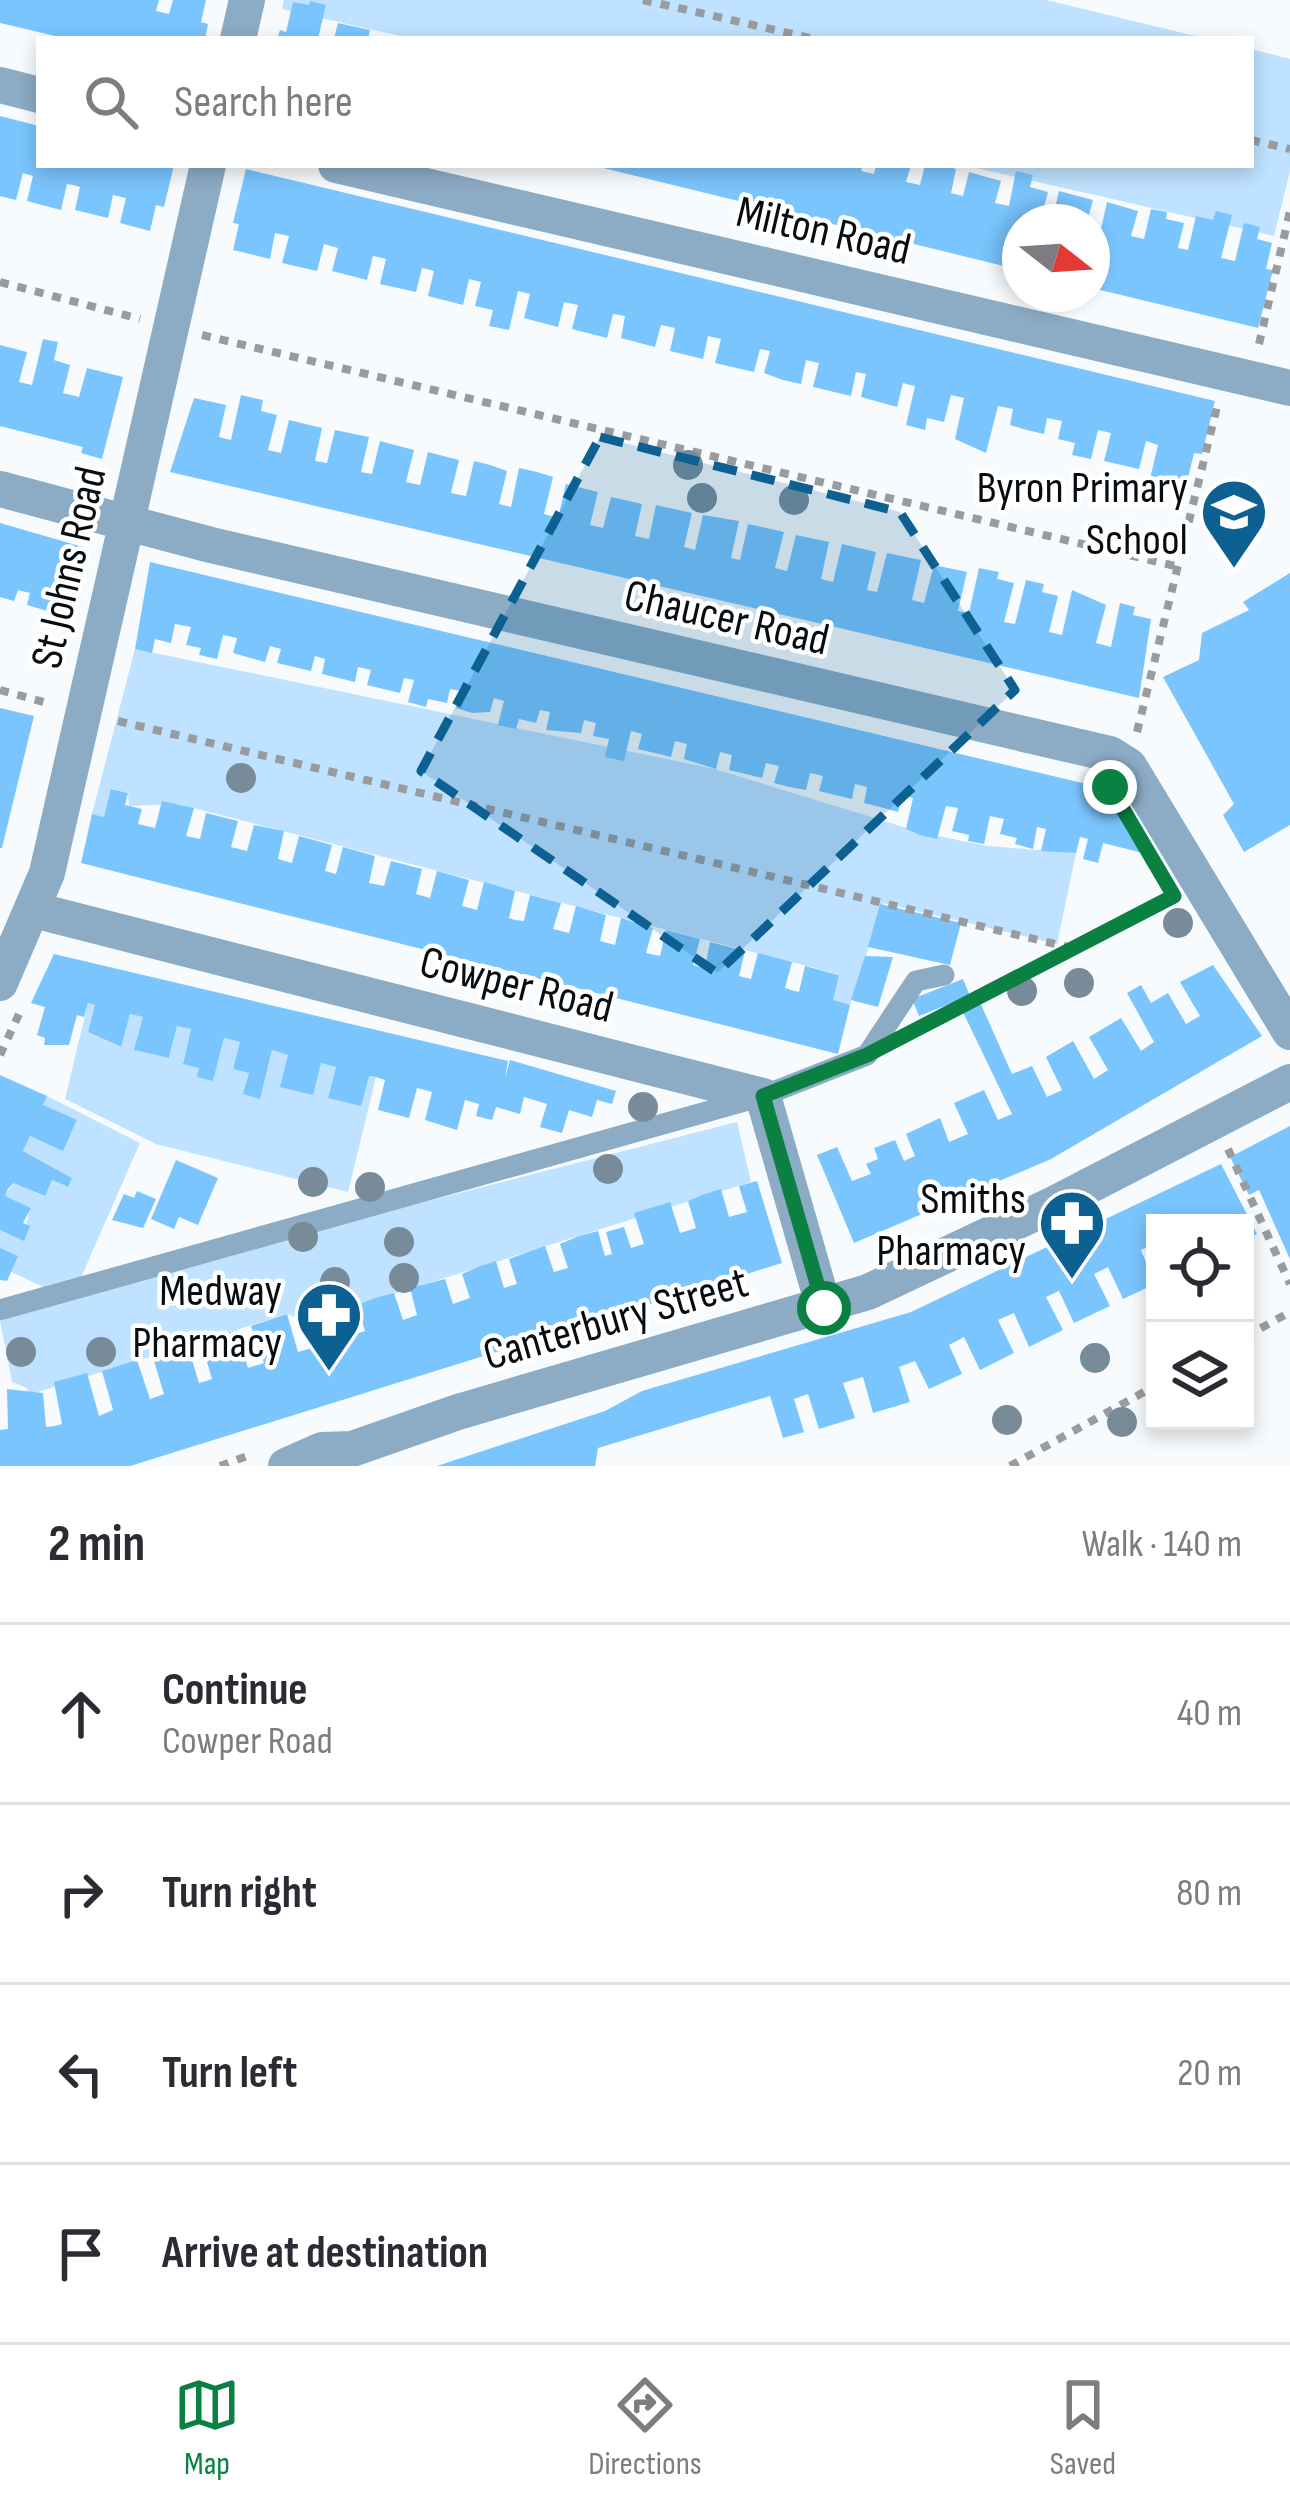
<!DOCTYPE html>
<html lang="en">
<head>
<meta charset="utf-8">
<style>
  body { margin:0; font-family:"Sofia Sans Condensed",sans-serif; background:#f7f7f7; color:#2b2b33 }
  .controls { position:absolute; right:36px; bottom:36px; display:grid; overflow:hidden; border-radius:0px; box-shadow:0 6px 18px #0003 }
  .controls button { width:108px; height:108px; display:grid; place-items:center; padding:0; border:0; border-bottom:3px solid #e1e1e2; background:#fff; color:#2b2b33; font:60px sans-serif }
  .compass { position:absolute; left:1002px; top:204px; width:108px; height:108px; border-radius:50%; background:#fff; box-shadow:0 6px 18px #0003; rotate:107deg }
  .stop { position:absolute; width:36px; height:36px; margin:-27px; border:9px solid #0b8043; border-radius:50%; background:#fff }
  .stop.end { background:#0b8043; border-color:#fff; box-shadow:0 3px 12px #0008 }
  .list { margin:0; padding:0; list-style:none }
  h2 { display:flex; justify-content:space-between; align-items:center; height:156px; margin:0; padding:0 48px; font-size:51px }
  h2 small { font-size:39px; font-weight:400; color:#7c7c81 }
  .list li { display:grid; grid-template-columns:78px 1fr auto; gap:36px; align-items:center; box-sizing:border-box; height:180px; padding:0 48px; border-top:3px solid #e1e1e2 }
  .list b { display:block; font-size:45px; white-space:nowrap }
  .list p { margin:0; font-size:39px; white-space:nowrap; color:#7c7c81 }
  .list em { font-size:39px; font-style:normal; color:#7c7c81 }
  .icon { flex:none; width:66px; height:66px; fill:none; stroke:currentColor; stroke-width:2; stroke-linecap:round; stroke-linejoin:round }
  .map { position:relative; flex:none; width:1290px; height:1466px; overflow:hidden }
  .search { position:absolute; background:#fff; box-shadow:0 6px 18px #0003; left:36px; right:36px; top:36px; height:132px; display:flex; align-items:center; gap:30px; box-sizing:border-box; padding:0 42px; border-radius:0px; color:#7c7c81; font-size:45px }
  .sheet { height:876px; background:#fff }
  nav { display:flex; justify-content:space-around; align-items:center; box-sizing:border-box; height:168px; border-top:3px solid #e1e1e2; background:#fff; font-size:33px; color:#7c7c81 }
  nav a { display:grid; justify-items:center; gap:6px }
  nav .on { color:#0b8043 }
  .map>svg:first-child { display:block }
</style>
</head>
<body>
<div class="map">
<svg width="1290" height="1466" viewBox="0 0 1290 1466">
  <rect width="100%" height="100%" fill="#f8fbfd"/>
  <path fill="#bee2ff" d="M 284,0 L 1046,0 L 1208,39 L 413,39 L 282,9 Z
    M 1251,49 L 1290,59 L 1290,171 L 1274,236 L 963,165 L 1251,165 Z
    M 135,649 L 715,769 L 923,833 L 987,846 L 1076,853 L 1057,944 L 883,903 L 850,1005 L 833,1000 L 838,974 L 178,804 L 129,806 L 128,793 L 112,789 L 104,817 L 92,814 Z
    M 88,1003 L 95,1005 L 88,1032 L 120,1047 L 130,1014 L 143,1017 L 135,1050 L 169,1058 L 177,1026 L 191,1029 L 183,1063 L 199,1068 L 198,1077 L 213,1080 L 224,1038 L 240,1042 L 233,1069 L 249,1073 L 244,1094 L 260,1098 L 272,1050 L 288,1055 L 281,1087 L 321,1063 L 336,1067 L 328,1098 L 369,1076 L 376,1077 L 348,1192 L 156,1144 L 65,1099 Z
    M 47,1096 L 140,1143 L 79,1282 L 50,1290 L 11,1272 L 0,1248 L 0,1230 L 23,1240 L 30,1208 L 5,1196 L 13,1183 L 44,1196 L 52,1180 L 67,1187 L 72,1178 L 23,1151 L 30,1136 L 63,1150 L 77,1121 L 43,1105 Z
    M 737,1122 L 751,1182 L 307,1321 L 287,1314 L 28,1395 L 27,1388 L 12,1382 L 0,1321 L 236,1250 Z"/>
  <path fill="#7ac5fe" d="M 0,0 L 159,0 L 156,11 L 169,14 L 173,0 L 206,0 L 201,22 L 208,24 L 205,39 L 68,39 L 0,23 Z
    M 310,1 L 326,5 L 318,39 L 277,39 L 280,30 L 286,32 L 293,2 L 309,5 Z
    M 338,23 L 370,30 L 368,39 L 334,39 Z
    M 0,116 L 39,126 L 39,165 L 174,165 L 164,207 L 156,205 L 150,231 L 120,223 L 126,198 L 113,195 L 108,218 L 75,210 L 80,187 L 73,185 L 67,184 L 61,210 L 27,201 L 33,176 L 23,173 L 16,200 L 0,196 Z
    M 591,165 L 863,165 L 861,171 L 874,174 L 876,165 L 911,165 L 906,182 L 920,185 L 925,165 L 941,165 L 956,169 L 951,193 L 963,196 L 969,172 L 1001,181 L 995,203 L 1009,206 L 1016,171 L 1033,175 L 1030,187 L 1048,192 L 1042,215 L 1053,217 L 1059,191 L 1093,200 L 1087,222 L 1020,222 L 1020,270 Z
    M 246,169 L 1215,401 L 1202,454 L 1194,453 L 1187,482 L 1169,477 L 1164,496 L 1147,492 L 1158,445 L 1146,441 L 1139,469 L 1104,461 L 1111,433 L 1098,430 L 1091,459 L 1072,455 L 1075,443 L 1058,439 L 1062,421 L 1047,418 L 1044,434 L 1027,430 L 1010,425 L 1013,409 L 998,406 L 986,453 L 955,439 L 964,398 L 951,395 L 944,422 L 927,418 L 925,430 L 906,425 L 915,386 L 910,385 L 903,383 L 897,407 L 861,397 L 866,374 L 856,372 L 851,396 L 813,387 L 819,363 L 806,360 L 801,384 L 783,380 L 764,373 L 770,351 L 760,349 L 754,372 L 715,363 L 721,339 L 708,336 L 703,359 L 670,351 L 675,328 L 661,325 L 655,347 L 621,338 L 625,316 L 613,314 L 607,338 L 572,329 L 578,305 L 564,302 L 558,327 L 524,318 L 530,294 L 518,291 L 509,330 L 489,326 L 493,310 L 475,306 L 481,282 L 469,279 L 463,305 L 428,296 L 434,271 L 427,269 L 422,268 L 416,292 L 380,284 L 386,259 L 378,257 L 373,256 L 367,280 L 332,271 L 338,248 L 324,244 L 317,271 L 282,263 L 289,236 L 275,233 L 270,259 L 233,250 L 239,224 L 233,223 Z
    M 1107,202 L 1138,211 L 1131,236 L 1144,239 L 1151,209 L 1167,212 L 1166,219 L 1184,223 L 1178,248 L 1188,250 L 1196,216 L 1213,220 L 1216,211 L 1232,215 L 1221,258 L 1235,261 L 1244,223 L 1260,227 L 1257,239 L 1272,243 L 1266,269 L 1273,270 L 1258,328 L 1092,288 L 1092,226 L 1101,229 Z
    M 43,339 L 58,342 L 54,360 L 70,365 L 63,393 L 79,397 L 87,368 L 123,377 L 102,459 L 81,453 L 83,447 L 0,426 L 0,345 L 27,352 L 19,382 L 32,385 Z
    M 241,395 L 263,400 L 261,411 L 277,415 L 268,450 L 281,453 L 289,420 L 322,428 L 315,461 L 327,463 L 335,430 L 369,437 L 361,472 L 372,474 L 380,441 L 414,450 L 406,482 L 420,485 L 428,452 L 459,460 L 451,493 L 466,496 L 474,461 L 490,465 L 507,471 L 499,504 L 511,507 L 519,468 L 537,472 L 553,477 L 544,514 L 558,518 L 566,484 L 598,492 L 590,525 L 603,528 L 611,497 L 642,504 L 635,536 L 649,539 L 656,505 L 692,513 L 684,547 L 695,550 L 703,515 L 739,521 L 731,558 L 740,560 L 748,524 L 784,532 L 775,568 L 787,571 L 796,535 L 829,542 L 821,579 L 833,582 L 842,544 L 876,552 L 867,590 L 877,592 L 887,553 L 921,560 L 912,600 L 924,603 L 934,565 L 967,572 L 958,611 L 969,613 L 979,568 L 999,572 L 997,579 L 1014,583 L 1004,622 L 1015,624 L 1026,580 L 1044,584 L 1042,592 L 1058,596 L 1049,632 L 1062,635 L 1072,590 L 1106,605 L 1096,643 L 1111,647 L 1120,603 L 1135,607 L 1133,615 L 1151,619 L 1139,698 L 170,472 L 194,398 L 226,405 L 219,437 L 231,440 Z
    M 0,523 L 83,547 L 64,616 L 27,605 L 30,593 L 18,590 L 14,601 L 0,597 Z
    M 150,562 L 1116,791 L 1155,856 L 1103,843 L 1098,863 L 1083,859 L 1088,839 L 1080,837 L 1076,853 L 1041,851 L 1046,829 L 1037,827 L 1033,849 L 1015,844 L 1017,838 L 1000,834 L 1004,819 L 990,816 L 984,844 L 968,841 L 969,835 L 952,831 L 958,808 L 946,806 L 937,839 L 920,835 L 906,829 L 913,798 L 902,795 L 898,812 L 880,807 L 864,803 L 867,787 L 855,784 L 852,799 L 835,795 L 819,791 L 823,776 L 810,773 L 806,790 L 789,787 L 774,783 L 779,766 L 766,763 L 762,778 L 729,770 L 732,755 L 720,752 L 716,769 L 684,759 L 687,744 L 675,741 L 671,757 L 638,749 L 642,734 L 631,731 L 624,761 L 605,757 L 609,739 L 593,736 L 596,723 L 584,720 L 581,733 L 546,730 L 550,712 L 540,710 L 536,723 L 519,719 L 516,729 L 498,725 L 504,701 L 494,698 L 490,712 L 472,713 L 456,708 L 460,691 L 450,689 L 447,703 L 428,699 L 426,707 L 408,702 L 414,680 L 404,678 L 400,693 L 367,685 L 371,670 L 358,667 L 355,682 L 322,674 L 325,659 L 315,656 L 311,671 L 277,663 L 281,649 L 270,646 L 265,662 L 233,653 L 237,638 L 223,635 L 217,659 L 199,655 L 201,648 L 186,645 L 191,627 L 175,624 L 171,643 L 155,639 L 152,653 L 135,649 Z
    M 1290,573 L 1290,825 L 1244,852 L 1223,815 L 1234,804 L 1163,677 L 1199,660 L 1202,633 L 1249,610 L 1243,602 Z
    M 0,708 L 34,716 L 2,848 L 0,848 Z
    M 111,789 L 128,793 L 125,805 L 142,809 L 138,824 L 155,828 L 162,801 L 194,808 L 186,836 L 200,839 L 206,813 L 238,821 L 231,847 L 247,851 L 254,825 L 284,831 L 278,859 L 292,863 L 299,836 L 332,845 L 325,871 L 336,874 L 343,847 L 375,856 L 369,883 L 384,886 L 391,861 L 422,869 L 416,894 L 430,898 L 437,871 L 469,880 L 462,906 L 477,910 L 484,882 L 515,891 L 509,918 L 515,920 L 524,921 L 530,895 L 561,903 L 553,929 L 569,933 L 576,906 L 606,915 L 600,941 L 615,945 L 621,918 L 653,928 L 646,953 L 660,956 L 666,930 L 700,939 L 693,965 L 705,968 L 710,942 L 745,951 L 739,976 L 751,979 L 758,953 L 792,962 L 785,988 L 791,990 L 799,992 L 805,966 L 839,975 L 833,1000 L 850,1005 L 838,1054 L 81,863 L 92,814 L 104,817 Z
    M 880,904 L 961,923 L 950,965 L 868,947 Z
    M 54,954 L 508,1061 L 505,1078 L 510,1060 L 616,1091 L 612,1104 L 597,1100 L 592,1117 L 569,1110 L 562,1133 L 540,1127 L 547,1104 L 524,1097 L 520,1114 L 496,1107 L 492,1120 L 476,1116 L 479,1104 L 465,1100 L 457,1130 L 425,1120 L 432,1092 L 417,1088 L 409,1118 L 378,1110 L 385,1080 L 376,1077 L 369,1076 L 361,1106 L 328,1098 L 336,1067 L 321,1063 L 313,1095 L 280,1087 L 288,1055 L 272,1050 L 260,1099 L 243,1094 L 249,1073 L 233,1069 L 240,1042 L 224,1038 L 213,1081 L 197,1077 L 199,1068 L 183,1064 L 191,1029 L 177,1026 L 169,1058 L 134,1050 L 143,1017 L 130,1014 L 121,1047 L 88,1032 L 95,1005 L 88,1003 L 84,1017 L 77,1015 L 69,1045 L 44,1045 L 45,1038 L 37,1035 L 45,1007 L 31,1003 Z
    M 865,956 L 893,957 L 878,1007 L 851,1000 Z
    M 1213,965 L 1262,1036 L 1051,1159 L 854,1243 L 817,1155 L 837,1147 L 852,1181 L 871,1174 L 866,1164 L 878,1159 L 874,1148 L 895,1140 L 904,1161 L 915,1156 L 906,1134 L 940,1118 L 949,1142 L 968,1134 L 954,1103 L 984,1090 L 998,1120 L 1012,1114 L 961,1008 L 979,1000 L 1012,1074 L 1032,1066 L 1047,1097 L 1062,1090 L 1046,1057 L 1073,1041 L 1094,1079 L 1108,1070 L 1089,1037 L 1121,1018 L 1141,1051 L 1154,1042 L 1127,993 L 1141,985 L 1151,1003 L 1168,993 L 1186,1024 L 1200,1016 L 1180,982 Z
    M 963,979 L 970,996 L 919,1016 L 912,999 Z
    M 0,1075 L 47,1096 L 43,1105 L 77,1120 L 63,1151 L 30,1136 L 23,1151 L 72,1178 L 68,1187 L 52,1180 L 45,1196 L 13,1183 L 8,1189 L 5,1196 L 31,1208 L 23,1223 L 30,1226 L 24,1241 L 0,1230 Z
    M 1290,1126 L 1290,1259 L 1259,1190 L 1249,1195 L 1230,1157 Z
    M 176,1160 L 218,1178 L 198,1225 L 179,1217 L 174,1229 L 151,1219 Z
    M 1221,1164 L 1257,1234 L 1245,1240 L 1245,1223 L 1155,1223 L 1155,1244 L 1141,1250 L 1155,1284 L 1123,1299 L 1108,1267 L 1094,1274 L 1110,1306 L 1074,1323 L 1059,1291 L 1046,1297 L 1063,1330 L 1029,1347 L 1014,1313 L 998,1320 L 1014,1353 L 980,1370 L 964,1337 L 949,1345 L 962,1374 L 929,1389 L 915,1361 L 899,1367 L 910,1402 L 873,1413 L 863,1377 L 843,1383 L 855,1418 L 819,1429 L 808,1394 L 794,1399 L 804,1432 L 783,1438 L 770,1396 L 598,1448 L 595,1466 L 437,1466 L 605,1411 L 642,1391 L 911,1312 Z
    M 757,1181 L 782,1263 L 130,1466 L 0,1466 L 0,1430 L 8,1429 L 7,1389 L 43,1393 L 46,1427 L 55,1426 L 62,1424 L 54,1382 L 87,1373 L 99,1416 L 113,1410 L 102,1371 L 137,1360 L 150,1399 L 164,1394 L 153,1358 L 188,1347 L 199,1383 L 206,1381 L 212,1379 L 201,1342 L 237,1330 L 248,1368 L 264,1363 L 251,1326 L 287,1314 L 298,1352 L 315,1347 L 307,1321 L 325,1315 L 341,1311 L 349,1336 L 365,1331 L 357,1305 L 375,1298 L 394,1293 L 403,1320 L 417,1315 L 410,1288 L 445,1279 L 453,1304 L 470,1298 L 462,1274 L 478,1267 L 496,1261 L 504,1288 L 517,1284 L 509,1259 L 528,1252 L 545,1246 L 554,1272 L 568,1268 L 560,1244 L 579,1236 L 598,1231 L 605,1256 L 612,1254 L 606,1232 L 624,1227 L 631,1248 L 644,1244 L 634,1213 L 654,1207 L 670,1202 L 680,1233 L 696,1228 L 688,1201 L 705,1194 L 721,1189 L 729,1217 L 747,1212 L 739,1186 Z
    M 137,1191 L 156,1199 L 143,1228 L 112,1220 L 124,1194 L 134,1198 Z
    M 0,1248 L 18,1256 L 7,1281 L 0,1280 Z"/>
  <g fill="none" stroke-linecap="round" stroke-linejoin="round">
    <path stroke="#999c9f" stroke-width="8" stroke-dasharray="9 9" stroke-linecap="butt" d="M 643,0 L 815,39
      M 1251,140 L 1290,149
      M 0,282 L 140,319
      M 202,335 L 1175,566
      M 1259,344 L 1290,211
      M 0,690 L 51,704
      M 118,721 L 1068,947
      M 1137,732 L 1218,403
      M 925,1023 L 1168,898
      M 0,1055 L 20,1012
      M 1228,1149 L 1290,1284
      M 1245,1337 L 1290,1312
      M 220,1466 L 253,1454
      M 1010,1466 L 1155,1386"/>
    <path stroke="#8cabc4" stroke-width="21" d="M 0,1310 L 763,1096 L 867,1055 L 916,981 L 944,975"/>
    <path stroke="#8cabc4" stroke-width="36" d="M 238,39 L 247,0
      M 0,85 L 39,95
      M 336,165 L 1290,388
      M 0,489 L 211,545 L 1110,754 L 1129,766 L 1290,1032
      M 34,910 L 763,1096 L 824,1308
      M 0,983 L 47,873 L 208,165"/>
    <path stroke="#8cabc4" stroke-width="36" d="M 286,1466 L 322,1450 L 352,1449 L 458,1412 L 868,1292 L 1054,1204 L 1290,1082"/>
  </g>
  <g fill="#788b99">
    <circle cx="688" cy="465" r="15"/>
    <circle cx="702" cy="498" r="15"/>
    <circle cx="794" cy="500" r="15"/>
    <circle cx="241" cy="778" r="15"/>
    <circle cx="1178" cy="923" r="15"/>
    <circle cx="1079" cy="983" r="15"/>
    <circle cx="1022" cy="991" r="15"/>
    <circle cx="643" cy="1107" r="15"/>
    <circle cx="608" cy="1169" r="15"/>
    <circle cx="313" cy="1182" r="15"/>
    <circle cx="370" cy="1187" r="15"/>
    <circle cx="303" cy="1237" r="15"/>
    <circle cx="399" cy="1242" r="15"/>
    <circle cx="404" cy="1278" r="15"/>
    <circle cx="335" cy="1282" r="15"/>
    <circle cx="21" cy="1352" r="15"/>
    <circle cx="101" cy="1352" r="15"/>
    <circle cx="1095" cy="1358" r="15"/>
    <circle cx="1007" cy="1420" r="15"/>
    <circle cx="1122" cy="1422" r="15"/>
  </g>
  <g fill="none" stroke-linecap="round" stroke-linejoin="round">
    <path stroke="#0b8043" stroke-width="15" d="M 824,1308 L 763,1096 L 867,1055 L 1174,896 L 1110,787"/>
  </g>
  <path fill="#0c6092" fill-opacity="0.2" stroke="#0c6092" stroke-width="9" stroke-dasharray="24 15" stroke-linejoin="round" d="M 600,437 L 900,512 L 1015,690 L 717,973 L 421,771 Z"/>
  <defs>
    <g id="school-pin" transform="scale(3.45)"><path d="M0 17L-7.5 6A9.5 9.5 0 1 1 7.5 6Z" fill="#0c6092" stroke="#fff"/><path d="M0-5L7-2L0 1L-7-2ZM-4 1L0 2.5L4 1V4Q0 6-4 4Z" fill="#fff"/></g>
    <g id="pharmacy-pin" transform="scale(3.45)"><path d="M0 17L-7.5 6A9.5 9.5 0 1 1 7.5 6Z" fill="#0c6092" stroke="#fff"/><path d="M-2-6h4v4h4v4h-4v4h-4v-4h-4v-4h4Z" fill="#fff"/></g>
  </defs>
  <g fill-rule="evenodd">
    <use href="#school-pin" x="1234" y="512"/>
    <use href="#pharmacy-pin" x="1072" y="1223"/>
    <use href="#pharmacy-pin" x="329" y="1315"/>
  </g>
  <g text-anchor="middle" stroke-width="9" stroke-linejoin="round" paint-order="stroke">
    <g font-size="45" fill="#070c10" stroke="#fff">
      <text transform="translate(824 229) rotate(13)" y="16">Milton Road</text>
      <text transform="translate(67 567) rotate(-77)" y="16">St Johns Road</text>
      <text transform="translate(727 616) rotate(13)" y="16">Chaucer Road</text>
      <text transform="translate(517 983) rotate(14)" y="16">Cowper Road</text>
      <text transform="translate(615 1317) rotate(-16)" y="16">Canterbury Street</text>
    </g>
    <g font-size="45" fill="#070c10" stroke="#fff" text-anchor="end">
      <text x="1188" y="502">Byron Primary<tspan x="1188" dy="52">School</tspan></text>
      <text x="1026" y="1213">Smiths<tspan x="1026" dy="52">Pharmacy</tspan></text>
      <text x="282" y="1305">Medway<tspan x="282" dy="52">Pharmacy</tspan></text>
    </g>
  </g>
</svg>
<div class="controls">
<button><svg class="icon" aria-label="locate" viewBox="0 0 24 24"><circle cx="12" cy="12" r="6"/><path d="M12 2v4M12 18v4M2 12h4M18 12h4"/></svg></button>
<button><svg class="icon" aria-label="layers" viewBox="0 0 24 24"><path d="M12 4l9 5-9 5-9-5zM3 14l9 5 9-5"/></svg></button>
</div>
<svg class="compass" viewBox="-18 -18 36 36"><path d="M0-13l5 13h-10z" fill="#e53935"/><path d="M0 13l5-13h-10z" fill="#7c7c81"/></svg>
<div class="stop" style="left:824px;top:1308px"></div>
<div class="stop end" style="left:1110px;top:787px"></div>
<div class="search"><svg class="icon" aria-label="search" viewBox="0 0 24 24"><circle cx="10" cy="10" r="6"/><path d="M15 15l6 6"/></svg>Search here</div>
</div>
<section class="sheet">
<h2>2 min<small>Walk · 140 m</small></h2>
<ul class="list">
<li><svg class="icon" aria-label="ahead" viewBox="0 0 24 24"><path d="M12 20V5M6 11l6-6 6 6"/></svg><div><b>Continue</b><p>Cowper Road</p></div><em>40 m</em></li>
<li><svg class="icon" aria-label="right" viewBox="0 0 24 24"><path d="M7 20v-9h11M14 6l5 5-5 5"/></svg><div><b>Turn right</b></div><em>80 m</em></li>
<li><svg class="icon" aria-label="left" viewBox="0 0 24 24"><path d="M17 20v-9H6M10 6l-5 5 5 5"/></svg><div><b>Turn left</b></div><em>20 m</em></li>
<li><svg class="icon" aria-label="arrive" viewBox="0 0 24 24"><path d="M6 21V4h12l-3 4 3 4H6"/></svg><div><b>Arrive at destination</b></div></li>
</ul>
</section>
<nav>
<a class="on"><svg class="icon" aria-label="map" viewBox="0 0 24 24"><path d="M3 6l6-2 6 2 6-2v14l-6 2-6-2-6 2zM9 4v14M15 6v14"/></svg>Map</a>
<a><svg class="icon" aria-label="directions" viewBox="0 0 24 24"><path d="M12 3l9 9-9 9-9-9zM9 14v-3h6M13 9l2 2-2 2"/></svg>Directions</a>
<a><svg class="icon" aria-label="saved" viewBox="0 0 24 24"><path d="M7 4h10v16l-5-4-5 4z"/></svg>Saved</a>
</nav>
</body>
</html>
